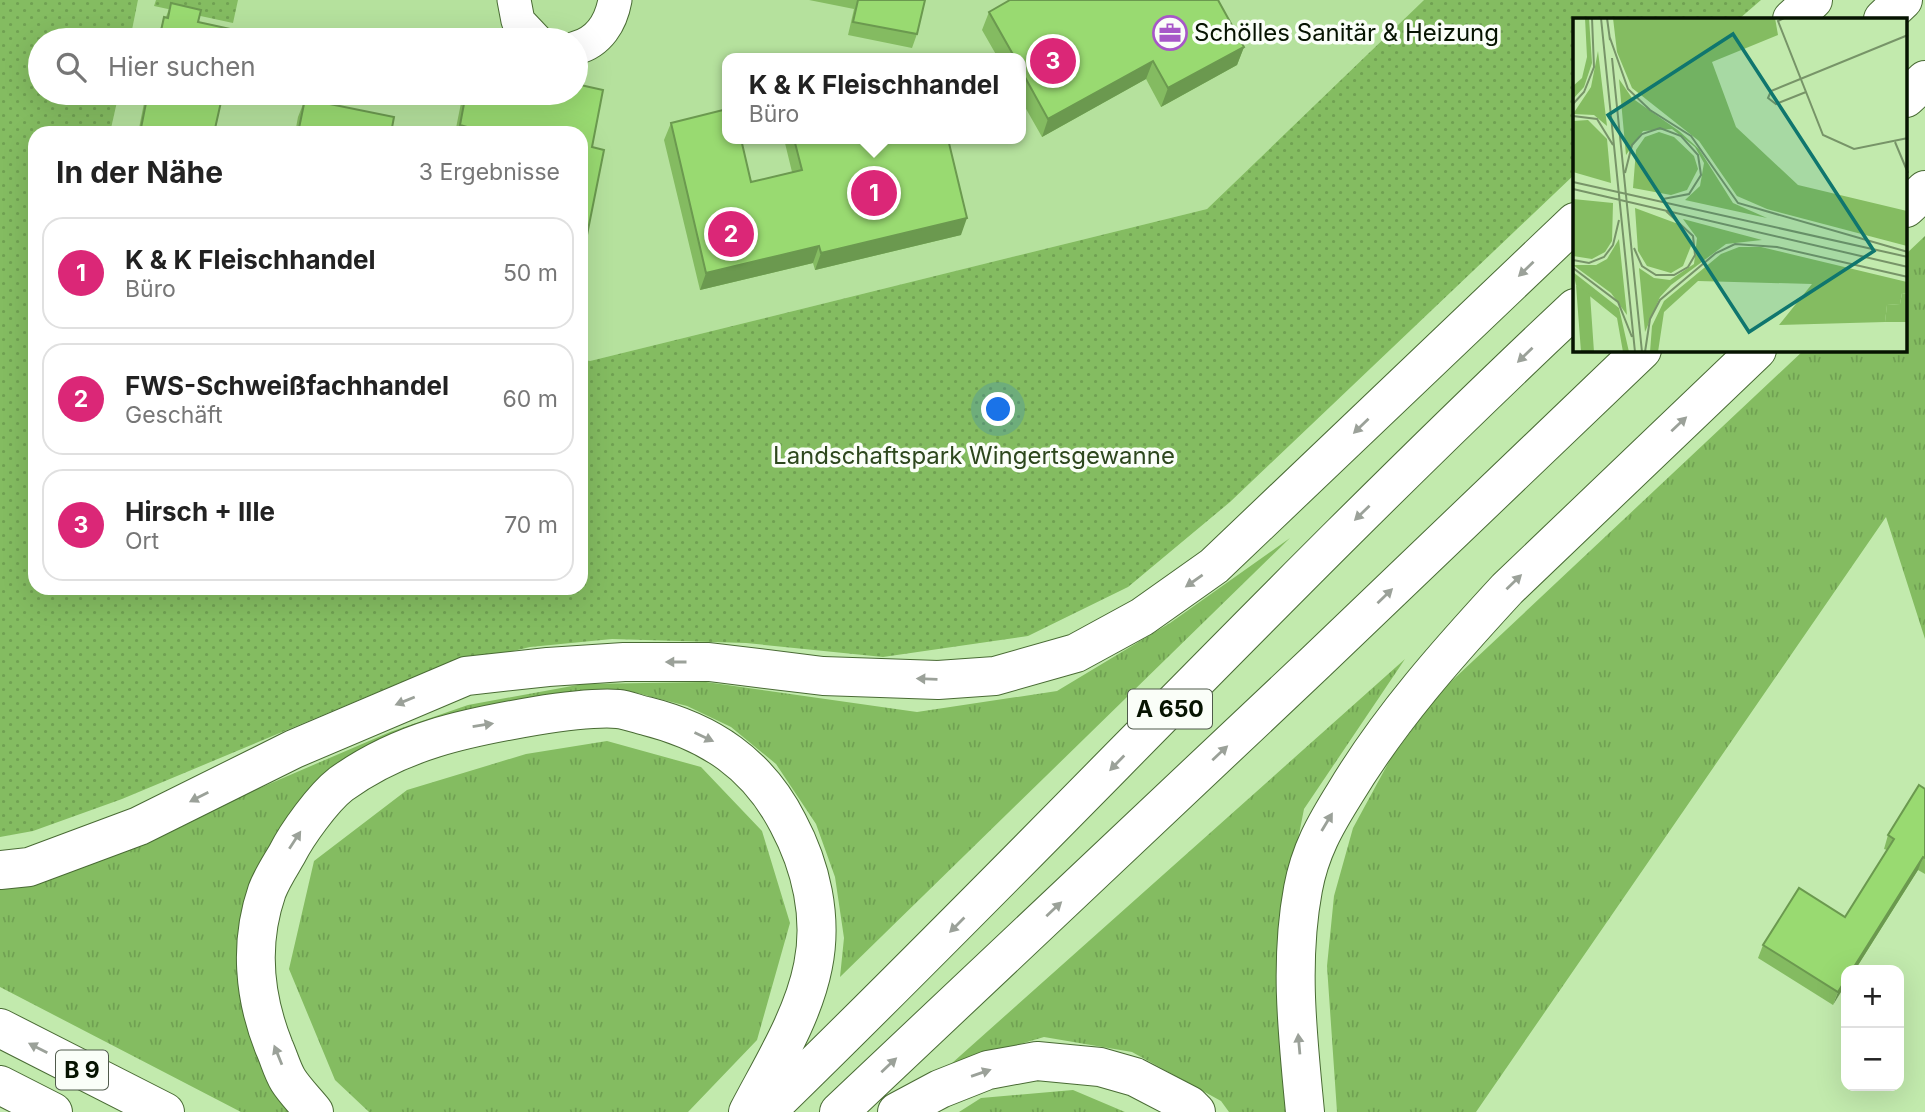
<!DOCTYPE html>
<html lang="de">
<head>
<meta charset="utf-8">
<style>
  body { margin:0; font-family:Inter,sans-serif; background:#f2f2f2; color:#222 }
  .controls { position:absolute; right:21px; bottom:21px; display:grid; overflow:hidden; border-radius:14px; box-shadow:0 7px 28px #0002 }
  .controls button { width:63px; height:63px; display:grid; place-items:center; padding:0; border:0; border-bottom:2px solid #e0e0e0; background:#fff; color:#222; font:35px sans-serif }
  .you { position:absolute; left:999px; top:410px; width:24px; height:24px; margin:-18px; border:5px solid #fff; border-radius:50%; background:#1a73e8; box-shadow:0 0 0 10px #1a73e833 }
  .badge { display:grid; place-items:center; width:46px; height:46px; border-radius:50%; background:#db2777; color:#fff; font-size:23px; font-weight:700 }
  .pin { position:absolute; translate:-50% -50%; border:4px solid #fff; box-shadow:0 2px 7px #0006 }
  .popup { position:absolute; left:722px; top:53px; width:304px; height:91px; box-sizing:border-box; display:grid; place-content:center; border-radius:14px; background:#fff; filter:drop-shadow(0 2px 5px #0005); font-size:23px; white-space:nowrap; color:#767676 }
  .popup b { font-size:26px; color:#222 }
  .popup::after { content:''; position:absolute; left:50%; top:100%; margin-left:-14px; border:14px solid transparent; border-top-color:#fff }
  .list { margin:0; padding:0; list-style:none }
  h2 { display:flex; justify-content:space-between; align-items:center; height:91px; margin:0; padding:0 28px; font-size:30px }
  h2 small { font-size:23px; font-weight:400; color:#767676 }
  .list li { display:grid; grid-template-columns:46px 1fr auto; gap:21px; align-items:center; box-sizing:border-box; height:112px; margin:0 14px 14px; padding:0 14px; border:2px solid #e0e0e0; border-radius:21px }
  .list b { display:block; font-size:26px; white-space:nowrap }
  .list p { margin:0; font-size:23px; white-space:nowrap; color:#767676 }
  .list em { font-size:23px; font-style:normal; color:#767676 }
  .icon { flex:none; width:38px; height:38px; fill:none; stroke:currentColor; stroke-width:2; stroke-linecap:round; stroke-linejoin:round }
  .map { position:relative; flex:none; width:1925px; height:1112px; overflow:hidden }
  .search { position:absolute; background:#fff; box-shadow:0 7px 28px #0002; left:28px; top:28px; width:560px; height:77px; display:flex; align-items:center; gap:18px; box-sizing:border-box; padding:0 24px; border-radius:38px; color:#767676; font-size:26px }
  .panel { position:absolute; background:#fff; box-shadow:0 7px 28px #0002; left:28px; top:126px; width:560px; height:469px; border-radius:21px }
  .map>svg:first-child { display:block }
</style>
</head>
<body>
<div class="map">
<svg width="1925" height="1112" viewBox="0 0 1925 1112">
  <defs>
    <pattern id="grass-tufts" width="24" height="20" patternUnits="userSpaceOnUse" patternTransform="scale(1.75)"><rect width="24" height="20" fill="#84bc61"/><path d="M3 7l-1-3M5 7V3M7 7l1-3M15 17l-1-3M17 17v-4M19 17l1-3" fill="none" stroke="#70a152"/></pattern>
    <pattern id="park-dots" width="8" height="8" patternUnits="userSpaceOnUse" patternTransform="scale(1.75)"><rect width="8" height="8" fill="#84bc61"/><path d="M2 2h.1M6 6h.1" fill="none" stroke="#70a152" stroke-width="1.8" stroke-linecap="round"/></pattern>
  </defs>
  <rect width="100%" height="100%" fill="#c2eaad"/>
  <path fill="#b5e19d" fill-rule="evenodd" d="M 138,0 L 1424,0 L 1207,209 L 590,361 L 581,359 L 581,133 L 110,133 L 119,93 L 576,93 L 576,40 L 130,40 ZM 727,58 L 1021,58 L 1021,139 L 727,139 Z"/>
  <path fill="url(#grass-tufts)" d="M 1925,236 L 1925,639 L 1886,517 L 1476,1112 L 1337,1112 L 1327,966 L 1334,896 L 1353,828 L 1391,758 L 1441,691 L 1804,350 L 1906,350 L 1906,254 Z
    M 1290,538 L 840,977 L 844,938 L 835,877 L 816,824 L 776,764 L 731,727 L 687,706 L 633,692 L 555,696 L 408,733 L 254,888 L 295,1112 L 241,1112 L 0,987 L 0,889 L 127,845 L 390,732 L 468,705 L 583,684 L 706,682 L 917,712 L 1057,691 L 1170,623 Z
    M 1405,659 L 1304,809 L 1287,895 L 1293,1112 L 1229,1112 L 1221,1101 L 1132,1052 L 1044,1037 L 951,1064 Z
    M 607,741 L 701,767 L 762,831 L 790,923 L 757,1040 L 688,1112 L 369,1112 L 335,1080 L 289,969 L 314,861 L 407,790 L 526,754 Z
    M 1073,1090 L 1125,1112 L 959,1112 L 981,1098 Z"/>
  <path fill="url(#park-dots)" d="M 0,0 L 138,0 L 130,40 L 40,40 L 40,93 L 119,93 L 110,133 L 35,133 L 35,588 L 581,588 L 581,359 L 590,361 L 1207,209 L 1424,0 L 1761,0 L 1739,19 L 1575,19 L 1575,174 L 1230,502 L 1128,587 L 1028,636 L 883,657 L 746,643 L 612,639 L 530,647 L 426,672 L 122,799 L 33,831 L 0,837 Z
    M 156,0 L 238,0 L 233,23 L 154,6 Z"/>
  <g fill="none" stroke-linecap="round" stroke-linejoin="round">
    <g stroke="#496b34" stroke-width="35">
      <path id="minor" d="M 514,0 L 518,21 L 536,40
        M 576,48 C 599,42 611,22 615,0"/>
    </g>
    <g stroke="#496b34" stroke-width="40">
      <path id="highway" d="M 1792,19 L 1813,0
        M 1883,19 L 1903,0
        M 1906,98 L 1925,80
        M 1906,208 L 1925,190
        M 0,870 L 29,867 L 139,826 L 294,749 L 466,676 L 548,667 L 624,662 L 709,662 L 823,676 L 938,680 L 995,676 L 1076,653 L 1142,617 L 1214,566 L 1575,222
        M 0,1028 L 165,1112
        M 0,1085 L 53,1112
        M 314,1112 C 306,1102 295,1091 288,1080 C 282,1070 279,1058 274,1047 C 254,997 249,943 267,891 C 272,878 280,866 287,854 C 297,834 323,798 341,784 C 401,741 464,728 535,716 C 560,712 593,707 618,709 C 627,710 637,714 646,716 C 710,732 758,764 788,823 C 811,866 823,917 813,966 C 803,1017 772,1066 748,1112
        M 766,1112 C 1039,847 1298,568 1575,308
        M 839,1112 L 1316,662 L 1642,350
        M 897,1112 L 940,1089 L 988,1070 L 1037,1061 L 1100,1067 L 1135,1077 L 1189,1105 L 1196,1112
        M 1305,1112 C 1298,1038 1289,964 1303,889 C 1310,851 1325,825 1345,793 C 1390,718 1448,653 1507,589 L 1757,350"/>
    </g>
    <use href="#minor" stroke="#fff" stroke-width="33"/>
    <use href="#highway" stroke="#fff" stroke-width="38"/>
  </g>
  <path fill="#84bb61" d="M 809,0 L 925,0 L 917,34 L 912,48 L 848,35 L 854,9 Z
    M 171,3 L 198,22 L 233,40 L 157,40 L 164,17 L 166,17 Z
    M 989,12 L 1244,47 L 1237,65 L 1161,107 L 1146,79 L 1042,137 L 1021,100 L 1021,58 L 998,58 L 982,30 Z
    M 146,93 L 223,93 L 214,133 L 138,133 Z
    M 463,93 L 576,93 L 592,147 L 581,265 L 581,133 L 455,133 Z
    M 305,99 L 391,133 L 295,133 L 298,117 Z
    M 671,123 L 751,182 L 792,172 L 784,139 L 948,139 L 961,235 L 815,270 L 813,263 L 700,290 L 664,140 Z
    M 1925,789 L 1925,874 L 1918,870 L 1855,970 L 1846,970 L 1833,1005 L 1758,958 L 1763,945 L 1845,917 L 1887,850 L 1884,849 L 1888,835 Z"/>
  <path fill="#6b994f" d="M 1244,47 L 1237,65 L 1161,107 L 1168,88 Z
    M 1153,61 L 1146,79 L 1042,137 L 1048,119 Z
    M 967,218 L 961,235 L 815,270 L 821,253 Z
    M 819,246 L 813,263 L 700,290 L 706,273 Z
    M 1923,857 L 1918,870 L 1855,970 L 1852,970 Z
    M 1846,979 L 1846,984 L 1833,1005 L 1838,992 Z"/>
  <path fill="#99da71" stroke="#6b994f" stroke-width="2" d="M 858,0 L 925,0 L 917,34 L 853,22 Z
    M 1010,0 L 1218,0 L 1244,47 L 1168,88 L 1153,61 L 1048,119 L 1021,70 L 1021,58 L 1015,58 L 989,12 Z
    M 171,3 L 201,10 L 198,22 L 235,30 L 233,40 L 159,40 L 164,17 L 168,18 Z
    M 576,84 L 603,90 L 592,147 L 604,150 L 581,265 L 581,133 L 466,133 L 467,127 L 460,125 L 466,93 L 576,93 Z
    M 148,93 L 223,93 L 214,133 L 140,133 Z
    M 305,99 L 394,117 L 391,133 L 298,133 Z
    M 727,109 L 727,139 L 741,139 L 751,182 L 802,170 L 794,139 L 948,139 L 967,218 L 821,253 L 819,246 L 706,273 L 671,123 Z
    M 1919,785 L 1925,789 L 1925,858 L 1923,857 L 1852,970 L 1846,970 L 1846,979 L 1838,992 L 1763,945 L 1799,888 L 1845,917 L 1894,839 L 1888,835 Z"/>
  <defs><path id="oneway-solid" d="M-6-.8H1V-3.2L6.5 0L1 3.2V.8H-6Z" transform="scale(1.75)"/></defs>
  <g fill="#9ba199">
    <use href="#oneway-solid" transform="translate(1526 269) rotate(136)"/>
    <use href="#oneway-solid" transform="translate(1525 355) rotate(136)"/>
    <use href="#oneway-solid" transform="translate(1679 424) rotate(-43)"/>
    <use href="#oneway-solid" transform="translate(1361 426) rotate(136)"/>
    <use href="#oneway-solid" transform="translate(1362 513) rotate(136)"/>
    <use href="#oneway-solid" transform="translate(1194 581) rotate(145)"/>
    <use href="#oneway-solid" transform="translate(1514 582) rotate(-44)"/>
    <use href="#oneway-solid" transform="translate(1385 596) rotate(-44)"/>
    <use href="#oneway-solid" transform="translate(676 662) rotate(180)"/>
    <use href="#oneway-solid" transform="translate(927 679) rotate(-178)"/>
    <use href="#oneway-solid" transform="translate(405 701) rotate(158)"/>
    <use href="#oneway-solid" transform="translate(483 725) rotate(-9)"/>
    <use href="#oneway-solid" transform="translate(704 737) rotate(25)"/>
    <use href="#oneway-solid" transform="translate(1220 753) rotate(-43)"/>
    <use href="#oneway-solid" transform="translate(1117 763) rotate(134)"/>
    <use href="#oneway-solid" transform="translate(199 797) rotate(153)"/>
    <use href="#oneway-solid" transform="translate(1327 822) rotate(-59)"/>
    <use href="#oneway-solid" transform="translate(295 840) rotate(-57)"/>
    <use href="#oneway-solid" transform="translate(1054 909) rotate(-43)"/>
    <use href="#oneway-solid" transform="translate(957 925) rotate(135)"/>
    <use href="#oneway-solid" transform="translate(1299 1044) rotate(-95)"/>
    <use href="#oneway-solid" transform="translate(38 1048) rotate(-153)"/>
    <use href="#oneway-solid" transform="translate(278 1055) rotate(-112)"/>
    <use href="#oneway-solid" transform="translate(889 1065) rotate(-43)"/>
    <use href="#oneway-solid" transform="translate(981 1073) rotate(-19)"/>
  </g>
  <defs>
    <g id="office-ring" transform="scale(1.75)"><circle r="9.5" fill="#fafef8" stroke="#a757c8" stroke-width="1.5"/><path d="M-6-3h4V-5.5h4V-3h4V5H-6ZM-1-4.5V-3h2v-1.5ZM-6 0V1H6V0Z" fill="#a757c8"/></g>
  </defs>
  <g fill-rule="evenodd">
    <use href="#office-ring" x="1170" y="33"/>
  </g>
  <g text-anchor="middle" stroke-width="7" stroke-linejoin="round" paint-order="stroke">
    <g fill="#fafef8" stroke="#4f5a4b" stroke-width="2">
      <rect x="1128" y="689.5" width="84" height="39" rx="5"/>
      <rect x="56" y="1050.5" width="52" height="39" rx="5"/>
    </g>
    <g font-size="23" font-weight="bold" fill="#061301">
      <text x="1170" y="717">A 650</text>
      <text x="82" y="1078">B 9</text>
    </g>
    <g font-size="24" fill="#061301" stroke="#fafef8" text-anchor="start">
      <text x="1194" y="41">Schölles Sanitär &amp; Heizung</text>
    </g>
    <g font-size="24" fill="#2d471d" stroke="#fafef8">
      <text x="974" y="464">Landschaftspark Wingertsgewanne</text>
    </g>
  </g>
  <g transform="translate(1573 18)">
    <rect width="334" height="334" fill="#c2eaad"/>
    <path d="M 12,0 L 16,0 L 19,45 L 11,69 L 0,81 L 0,68 L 9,60 L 14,39 ZM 25,33 L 34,108 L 21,97 L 0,96 L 18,69 ZM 46,61 L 59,80 L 106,113 L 126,131 L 160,185 L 194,200 L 112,182 L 127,168 L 131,145 L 122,129 L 99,111 L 70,113 L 53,137 ZM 15,102 L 34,121 L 38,165 L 0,154 L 0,103 ZM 86,114 L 101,119 L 121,138 L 125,151 L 114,172 L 98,177 L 60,170 L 63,132 L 72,119 ZM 0,181 L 40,185 L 39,223 L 32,234 L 19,241 L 0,238 ZM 62,190 L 108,207 L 118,228 L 110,248 L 98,255 L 74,248 L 65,233 ZM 110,201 L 189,222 L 153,226 L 98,267 L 87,279 L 72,314 L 66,250 L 81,260 L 97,262 L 121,246 L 124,220 ZM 46,221 L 54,297 L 38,275 L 0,247 L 23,247 L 34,241 ZM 166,229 L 188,229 L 334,264 L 334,276 L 329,275 L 327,286 L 314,287 L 312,304 L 206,307 L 239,266 L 125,263 L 91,294 L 85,334 L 77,334 L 79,308 L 91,283 L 148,236 ZM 0,254 L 46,290 L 56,334 L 50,334 L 44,300 L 3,267 Z" fill="#84bc61"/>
    <path d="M 40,0 L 202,0 L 205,17 L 139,44 L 163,109 L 225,167 L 334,193 L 334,228 L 194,191 L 164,178 L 126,123 L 59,70 L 44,34 Z" fill="#84bc61"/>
    <path d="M 3,267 L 17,276 L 21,334 L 8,334 ZM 329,275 L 334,276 L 334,304 L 312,304 L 314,287 L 327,286 Z" fill="#84bc61"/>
    <path fill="none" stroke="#779468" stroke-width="2" d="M 28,0 L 62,334M 34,0 L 37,22M 211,0 L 205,3 L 250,117 L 281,131 L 335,120M 37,20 L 55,71 L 77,92 L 118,118 L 165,185 L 335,234M 39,40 L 69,334M 233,74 L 203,86 L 195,80 L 198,73 L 335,17M 0,86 L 11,74 L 21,49 L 19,0M 0,98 L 24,101 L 40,127M 322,124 L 335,155M 52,155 L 59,127 L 69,116 L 87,110 L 108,118 L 125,137 L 128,157 L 116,176 L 90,181M 0,164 L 335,239M 0,171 L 335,249M 61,230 L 69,248 L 83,257 L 101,257 L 115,249 L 122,237 L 120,218 L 93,193M 0,242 L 16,245 L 31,239 L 40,227 L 46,202M 0,250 L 45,284 L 59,319M 72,334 L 77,301 L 87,282 L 143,235 L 162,226 L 204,229 L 335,259"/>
    <path fill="#0f766e" fill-opacity="0.15" stroke="#0f766e" stroke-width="3.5" d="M 160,16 L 301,233 L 176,314 L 35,97 Z"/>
    <rect width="334" height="334" fill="none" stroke="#061301" stroke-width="3.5"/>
  </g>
</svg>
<div class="controls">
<button>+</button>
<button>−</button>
</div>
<div class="you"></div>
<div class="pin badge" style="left:874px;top:193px">1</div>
<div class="popup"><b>K &amp; K Fleischhandel</b>Büro</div>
<div class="pin badge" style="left:731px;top:234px">2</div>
<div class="pin badge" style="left:1053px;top:61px">3</div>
<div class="search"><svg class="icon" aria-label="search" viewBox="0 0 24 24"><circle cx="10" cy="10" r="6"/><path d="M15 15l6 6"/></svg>Hier suchen</div>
<section class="panel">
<h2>In der Nähe<small>3 Ergebnisse</small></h2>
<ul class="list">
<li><span class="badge">1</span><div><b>K &amp; K Fleischhandel</b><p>Büro</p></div><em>50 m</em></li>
<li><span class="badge">2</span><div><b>FWS-Schweißfachhandel</b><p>Geschäft</p></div><em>60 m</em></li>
<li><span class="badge">3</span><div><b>Hirsch + Ille</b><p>Ort</p></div><em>70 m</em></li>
</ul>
</section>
</div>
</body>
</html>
